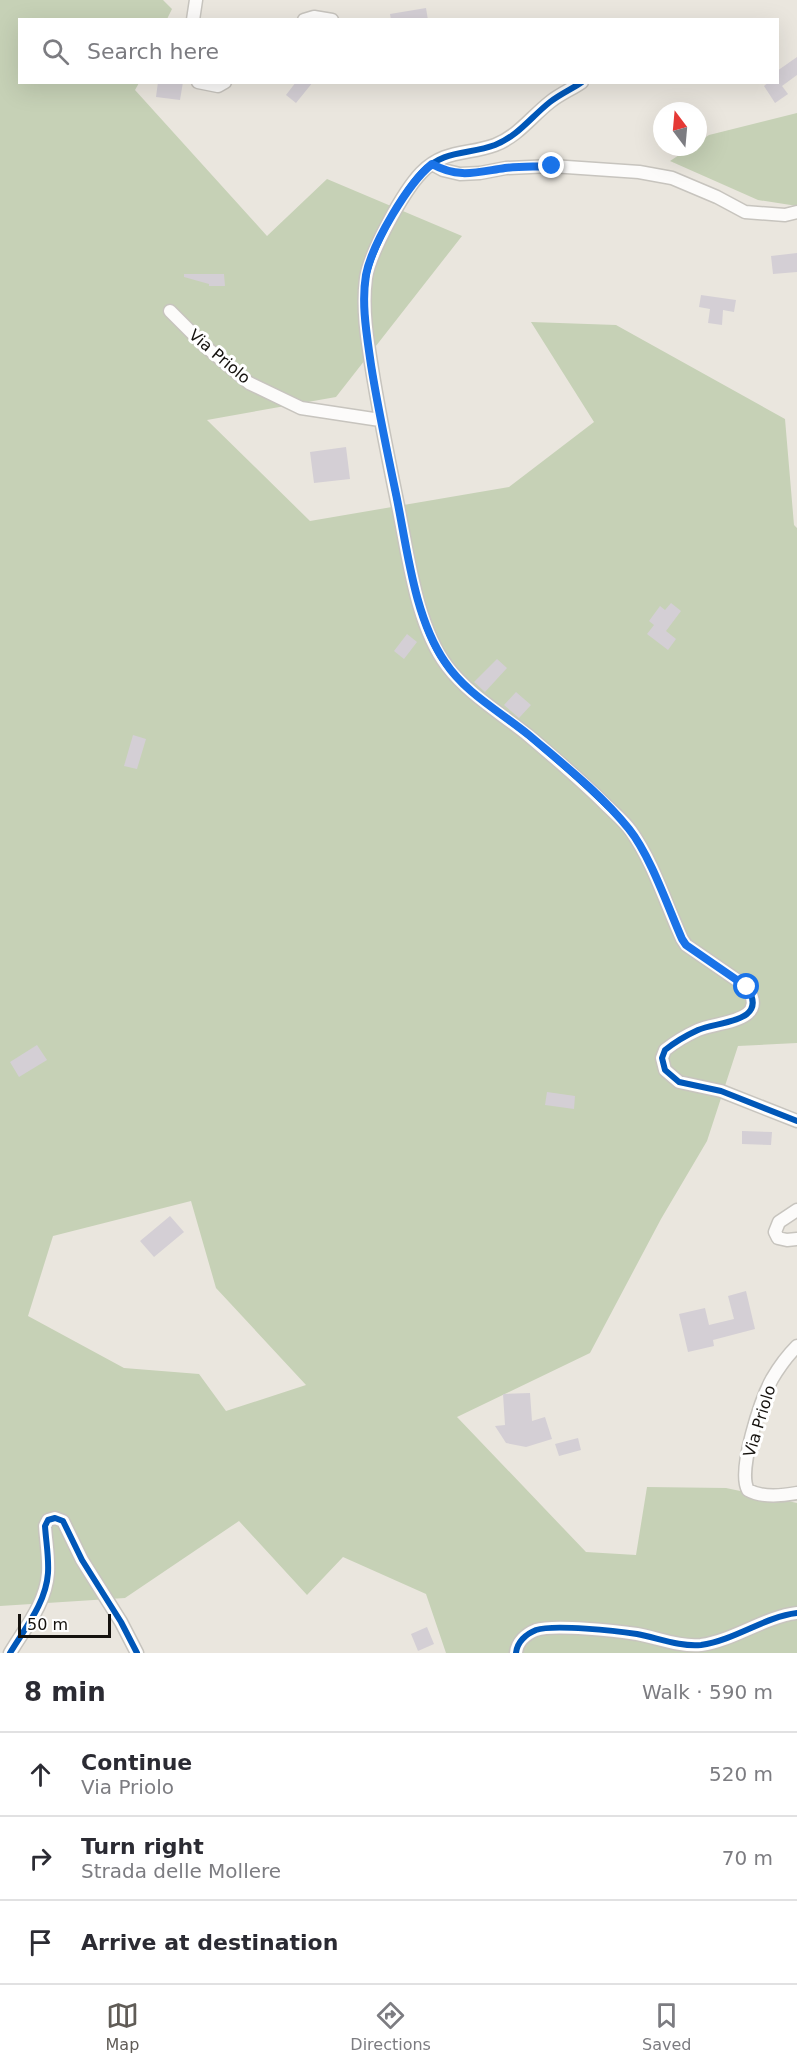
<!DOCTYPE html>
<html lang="en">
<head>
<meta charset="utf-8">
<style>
  body { margin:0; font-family:"DejaVu Sans",sans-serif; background:#f7f7f7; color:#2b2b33 }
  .compass { position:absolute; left:653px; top:102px; width:54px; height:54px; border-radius:50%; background:#fff; box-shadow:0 6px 24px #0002; rotate:344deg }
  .scale { position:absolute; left:18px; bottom:15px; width:93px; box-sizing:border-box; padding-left:6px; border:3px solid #15120e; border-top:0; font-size:16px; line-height:21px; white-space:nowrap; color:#15120e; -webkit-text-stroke:4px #fff; paint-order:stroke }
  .stop { position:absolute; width:18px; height:18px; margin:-14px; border:4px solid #1a73e8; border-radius:50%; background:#fff }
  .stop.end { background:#1a73e8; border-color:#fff; box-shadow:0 2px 6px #0008 }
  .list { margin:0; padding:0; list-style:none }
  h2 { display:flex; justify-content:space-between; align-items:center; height:78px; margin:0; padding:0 24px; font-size:26px }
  h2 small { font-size:20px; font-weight:400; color:#7c7c81 }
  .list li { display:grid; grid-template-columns:39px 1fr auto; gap:18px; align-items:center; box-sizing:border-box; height:84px; padding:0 24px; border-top:2px solid #e1e1e2 }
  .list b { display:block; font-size:22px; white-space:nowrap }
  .list p { margin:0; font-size:20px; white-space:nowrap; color:#7c7c81 }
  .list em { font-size:20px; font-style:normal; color:#7c7c81 }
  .icon { flex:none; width:33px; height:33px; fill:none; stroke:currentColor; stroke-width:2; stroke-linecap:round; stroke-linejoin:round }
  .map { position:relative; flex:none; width:797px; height:1653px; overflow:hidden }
  .search { position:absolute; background:#fff; box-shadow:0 6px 24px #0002; left:18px; right:18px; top:18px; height:66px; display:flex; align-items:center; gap:15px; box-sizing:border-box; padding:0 21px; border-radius:0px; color:#7c7c81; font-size:22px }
  .sheet { height:330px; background:#fff }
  nav { display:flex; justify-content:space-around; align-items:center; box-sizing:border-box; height:84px; border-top:2px solid #e1e1e2; background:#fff; font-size:16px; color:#7c7c81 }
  nav a { display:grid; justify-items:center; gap:3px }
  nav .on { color:#605c57 }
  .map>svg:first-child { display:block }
</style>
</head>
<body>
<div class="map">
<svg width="797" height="1653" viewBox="0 0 797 1653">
  <rect width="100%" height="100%" fill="#eae6de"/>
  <path fill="#c6d1b6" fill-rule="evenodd" d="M 0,0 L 163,0 L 172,9 L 167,19 L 20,20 L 20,82 L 139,83 L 135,90 L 267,236 L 327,179 L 462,236 L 336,397 L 207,420 L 310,521 L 509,487 L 594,422 L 531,322 L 616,325 L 785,419 L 794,525 L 797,528 L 797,1043 L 738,1046 L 707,1141 L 661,1219 L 590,1353 L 457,1417 L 586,1552 L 636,1555 L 647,1487 L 726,1488 L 797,1503 L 797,1653 L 446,1653 L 426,1594 L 343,1557 L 307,1595 L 239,1521 L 125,1598 L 0,1606 ZM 191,1201 L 216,1288 L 306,1385 L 226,1411 L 199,1374 L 124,1368 L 28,1316 L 53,1236 Z
    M 797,113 L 797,206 L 758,200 L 670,161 L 691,147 L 698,147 L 698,142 L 709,135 Z"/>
  <path fill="#d4cfd5" d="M 426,8 L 428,20 L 391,20 L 390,14 Z
    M 797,57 L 797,75 L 782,86 L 788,94 L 775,103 L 764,86 L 769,82 L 777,82 L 777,71 Z
    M 158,82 L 183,82 L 180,100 L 156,97 Z
    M 296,82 L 313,82 L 296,103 L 286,95 Z
    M 797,253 L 797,272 L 773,274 L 771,256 Z
    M 184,274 L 224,274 L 225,286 L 209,286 L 209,284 L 184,277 Z
    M 701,295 L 736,300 L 734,312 L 723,310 L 722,325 L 708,323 L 710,309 L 699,307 Z
    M 346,447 L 350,479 L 314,483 L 310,452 Z
    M 671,603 L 681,611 L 666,631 L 676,639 L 668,650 L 647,634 L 654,625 L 649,621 L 660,606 L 665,610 Z
    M 407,634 L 417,642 L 404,659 L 394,651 Z
    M 497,659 L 507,668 L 485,692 L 474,682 Z
    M 516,692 L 531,705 L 519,718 L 504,705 Z
    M 133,735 L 146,739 L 137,769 L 124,766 Z
    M 37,1045 L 47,1060 L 19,1077 L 10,1062 Z
    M 547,1092 L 575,1096 L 574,1109 L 545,1105 Z
    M 742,1131 L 772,1132 L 771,1145 L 742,1144 Z
    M 170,1216 L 184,1232 L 154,1257 L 140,1241 Z
    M 746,1291 L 755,1329 L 713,1340 L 714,1346 L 688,1352 L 679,1314 L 705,1308 L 709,1325 L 734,1319 L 728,1296 Z
    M 530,1393 L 532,1421 L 545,1417 L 552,1439 L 526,1447 L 506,1443 L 495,1426 L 505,1425 L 503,1394 Z
    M 578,1438 L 581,1450 L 559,1456 L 555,1444 Z
    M 427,1627 L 434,1644 L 418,1651 L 411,1634 Z"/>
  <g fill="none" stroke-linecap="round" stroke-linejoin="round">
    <g stroke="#c7c4be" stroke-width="15">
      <path id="street" d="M 193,20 L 196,0
        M 304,20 L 314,17 L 332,20
        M 198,82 L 218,86 L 225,82
        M 582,82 C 572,89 560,94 550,102 C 531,117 518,136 495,145 C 468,155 444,149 421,173 C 403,192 370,252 366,278 C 362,308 367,339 372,369 C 379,413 388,457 397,501 C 408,552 415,623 447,666 C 469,695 501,713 529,736 C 555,758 581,780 605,804 C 614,813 624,821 631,831 C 653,862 666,904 682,939 L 686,945 L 747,987 C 770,1023 718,1021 698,1030 C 687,1035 675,1042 665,1050 L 662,1058 L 665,1070 L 679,1082 L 721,1091 L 797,1121
        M 432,164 L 443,170 L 460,174 L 480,173 L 506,168 L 552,166 L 639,172 L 672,178 L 717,197 L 745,212 L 785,215 L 797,212
        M 170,311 L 206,347 L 249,383 L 301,408 L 380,420
        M 797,1210 L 779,1222 L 775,1232 L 778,1238 L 787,1240 L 797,1239
        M 797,1346 C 787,1356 779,1367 772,1379 C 761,1399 737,1471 748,1490 C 762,1498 781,1496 797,1493
        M 10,1653 C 25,1628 46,1603 48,1573 C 49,1557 46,1542 45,1526 L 48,1520 L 55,1518 L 63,1521 L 82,1560 L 121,1622 L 137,1653
        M 516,1653 C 517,1642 526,1634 536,1630 C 554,1624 617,1631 637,1634 C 658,1638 680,1647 701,1645 C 735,1640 764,1617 797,1613"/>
    </g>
    <use href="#street" stroke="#fcfbfa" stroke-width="12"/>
    <g stroke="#fff" stroke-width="10">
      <path id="cycleway" d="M 582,82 C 572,89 560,94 550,102 C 531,117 518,136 495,145 C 468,155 444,149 421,173 C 403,192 370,252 366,278 C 362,308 367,339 372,369 C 379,413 388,457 397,501 C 408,552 415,623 447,666 C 469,695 501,713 529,736 C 555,758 581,780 605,804 C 614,813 624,821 631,831 C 653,862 666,904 682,939 L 686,945 L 747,987 C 770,1023 718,1021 698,1030 C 687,1035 675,1042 665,1050 L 662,1058 L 665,1070 L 679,1082 L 721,1091 L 797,1121
        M 10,1653 C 25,1628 46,1603 48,1573 C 49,1557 46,1542 45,1526 L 48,1520 L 55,1518 L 63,1521 L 82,1560 L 121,1622 L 137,1653
        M 516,1653 C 517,1642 526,1634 536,1630 C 554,1624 617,1631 637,1634 C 658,1638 680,1647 701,1645 C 735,1640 764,1617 797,1613"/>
    </g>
    <use href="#cycleway" stroke="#0057b8" stroke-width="6"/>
  </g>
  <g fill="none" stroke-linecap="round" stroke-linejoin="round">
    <path stroke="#1a73e8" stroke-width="8" d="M 552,166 C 536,167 520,166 505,168 C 477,172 459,179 432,164 C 408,183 372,244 366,275 C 361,304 367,336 371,365 C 378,409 387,451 396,494 C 407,547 414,617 445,662 C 466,694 501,712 530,736 C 564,765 601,794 629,829 C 650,855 668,907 682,939 L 686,945 L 747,987"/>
  </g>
  <g text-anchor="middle" stroke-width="6" stroke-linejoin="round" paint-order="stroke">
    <g font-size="16" fill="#15120e" stroke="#fff">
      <text transform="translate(220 356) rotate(40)" y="6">Via Priolo</text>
      <text transform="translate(759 1421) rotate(-73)" y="6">Via Priolo</text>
    </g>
  </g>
</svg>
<svg class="compass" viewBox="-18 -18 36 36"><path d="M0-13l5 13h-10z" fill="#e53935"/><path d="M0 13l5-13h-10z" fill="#7c7c81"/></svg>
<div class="scale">50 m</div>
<div class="stop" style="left:747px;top:987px"></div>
<div class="stop end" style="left:552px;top:166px"></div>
<div class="search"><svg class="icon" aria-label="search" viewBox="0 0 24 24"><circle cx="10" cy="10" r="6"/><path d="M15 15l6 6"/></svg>Search here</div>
</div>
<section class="sheet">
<h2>8 min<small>Walk · 590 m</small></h2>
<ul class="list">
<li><svg class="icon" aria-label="ahead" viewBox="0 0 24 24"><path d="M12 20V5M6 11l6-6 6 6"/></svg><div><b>Continue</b><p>Via Priolo</p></div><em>520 m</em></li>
<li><svg class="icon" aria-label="right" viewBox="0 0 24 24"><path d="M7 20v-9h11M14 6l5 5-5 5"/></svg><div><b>Turn right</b><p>Strada delle Mollere</p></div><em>70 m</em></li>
<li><svg class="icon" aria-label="arrive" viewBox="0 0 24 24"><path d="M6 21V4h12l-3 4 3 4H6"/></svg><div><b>Arrive at destination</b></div></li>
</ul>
</section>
<nav>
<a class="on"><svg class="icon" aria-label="map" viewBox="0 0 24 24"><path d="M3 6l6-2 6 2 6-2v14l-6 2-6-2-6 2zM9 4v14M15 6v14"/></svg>Map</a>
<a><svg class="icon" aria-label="directions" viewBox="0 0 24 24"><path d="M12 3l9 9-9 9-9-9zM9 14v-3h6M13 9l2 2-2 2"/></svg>Directions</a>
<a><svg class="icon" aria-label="saved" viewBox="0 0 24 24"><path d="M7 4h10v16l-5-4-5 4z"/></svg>Saved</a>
</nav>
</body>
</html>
